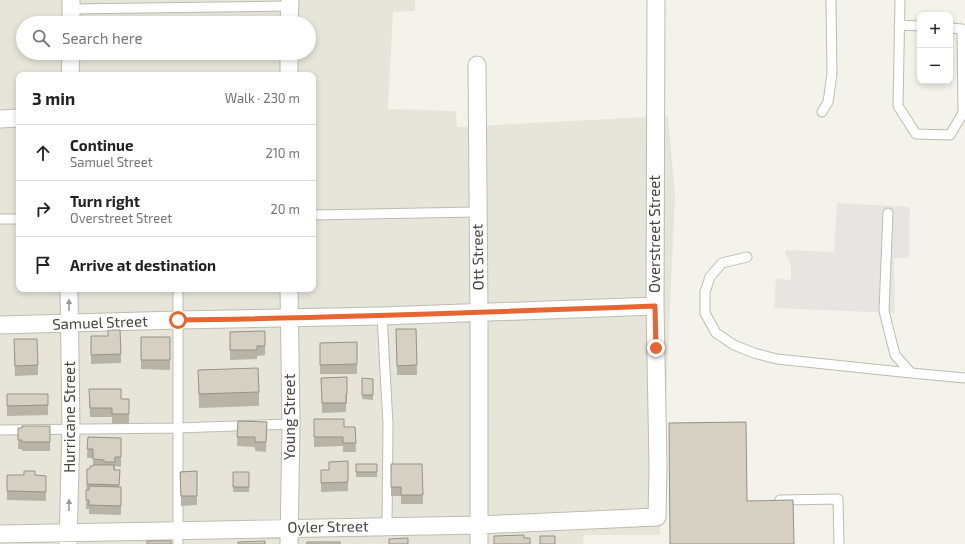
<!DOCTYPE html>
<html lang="en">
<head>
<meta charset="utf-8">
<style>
  body { margin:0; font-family:"Exo 2",sans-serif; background:#f2f2f2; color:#222 }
  .controls { position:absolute; right:12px; top:12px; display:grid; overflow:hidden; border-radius:8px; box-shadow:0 2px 6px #0003 }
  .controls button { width:36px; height:36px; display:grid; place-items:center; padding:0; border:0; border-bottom:1px solid #e0e0e0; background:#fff; color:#222; font:20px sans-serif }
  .stop { position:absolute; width:12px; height:12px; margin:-9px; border:3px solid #e66530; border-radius:50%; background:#fff }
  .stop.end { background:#e66530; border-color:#fff; box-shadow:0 1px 4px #0008 }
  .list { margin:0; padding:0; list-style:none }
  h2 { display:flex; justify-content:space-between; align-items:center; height:52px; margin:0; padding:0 16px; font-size:17px }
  h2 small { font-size:13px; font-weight:400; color:#767676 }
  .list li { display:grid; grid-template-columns:26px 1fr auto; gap:12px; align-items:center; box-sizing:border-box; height:56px; padding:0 16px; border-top:1px solid #e0e0e0 }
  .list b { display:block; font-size:15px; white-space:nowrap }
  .list p { margin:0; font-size:13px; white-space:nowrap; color:#767676 }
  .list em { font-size:13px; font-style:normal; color:#767676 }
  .icon { flex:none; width:22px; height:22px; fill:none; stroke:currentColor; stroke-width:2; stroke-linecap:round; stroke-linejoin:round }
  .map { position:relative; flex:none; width:965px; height:544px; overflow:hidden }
  .search { position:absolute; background:#fff; box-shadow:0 2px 6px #0003; left:16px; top:16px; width:300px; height:44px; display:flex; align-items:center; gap:10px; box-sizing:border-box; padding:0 14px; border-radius:22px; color:#767676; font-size:15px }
  .panel { position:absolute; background:#fff; box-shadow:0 2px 6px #0003; left:16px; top:72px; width:300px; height:220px; border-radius:8px }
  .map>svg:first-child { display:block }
</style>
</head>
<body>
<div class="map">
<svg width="965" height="544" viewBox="0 0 965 544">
  <rect width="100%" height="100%" fill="#f4f3eb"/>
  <path fill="#e7e5da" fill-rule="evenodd" d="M 0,0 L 415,0 L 415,11 L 393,12 L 388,109 L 456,111 L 457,127 L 668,116 L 675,195 L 660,535 L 584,535 L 583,544 L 0,544 ZM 23,23 L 309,23 L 309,53 L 23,53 ZM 19,75 L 313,75 L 313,289 L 19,289 Z"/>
  <path fill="#e6e5e2" d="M 837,203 L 910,207 L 909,258 L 894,258 L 895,313 L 774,308 L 776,278 L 791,280 L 791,266 L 789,259 L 785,254 L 785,250 L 834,252 Z"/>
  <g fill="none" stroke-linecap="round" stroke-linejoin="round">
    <g stroke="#bfbbae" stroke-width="11">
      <path id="service" d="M 900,0 L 898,106 L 916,134 L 950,135 L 963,113 L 962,29 L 950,28
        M 71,9 L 290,6
        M 899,25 L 920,26
        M 822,112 L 828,102 L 832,74 L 831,0
        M 888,213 L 884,311 L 895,355 L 911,373 L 965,378
        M 313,215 L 477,212
        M 0,219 L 19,219
        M 747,257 L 722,263 L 710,277 L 705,292 L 705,313 L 716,333 L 734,345 L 754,353 L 777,359 L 911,373
        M 178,289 L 178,544
        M 382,316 L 388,424 L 387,526
        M 0,430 L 178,428 L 291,424
        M 780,500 L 838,499 L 839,544"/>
    </g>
    <g stroke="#bfbbae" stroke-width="19">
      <path id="minor" d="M 71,23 L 71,0
        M 289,23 L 290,0
        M 477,65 L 479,313 L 479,544
        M 70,75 L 71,53
        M 289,75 L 289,53
        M 0,119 L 19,118
        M 289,289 L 291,424 L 289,544
        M 0,325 L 178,320 L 382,316 L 655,306
        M 0,534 L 479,525 L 657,517 L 658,465 L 655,306 L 656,0
        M 68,544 L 71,429 L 69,289"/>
    </g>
    <use href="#service" stroke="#fff" stroke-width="9"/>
    <use href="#minor" stroke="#fff" stroke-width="17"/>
  </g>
  <path fill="#b7b3a6" d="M 396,329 L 416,329 L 417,375 L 397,375 Z
    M 120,330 L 121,363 L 91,364 L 91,336 L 108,336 Z
    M 265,331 L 265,355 L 257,356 L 257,359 L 230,360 L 230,332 Z
    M 141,337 L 170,337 L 170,370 L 141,369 Z
    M 357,342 L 357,374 L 320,374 L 320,343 Z
    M 14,349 L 38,365 L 38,375 L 15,376 Z
    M 198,370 L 259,392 L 259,406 L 199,408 Z
    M 347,377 L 347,404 L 346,404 L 346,412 L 322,413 L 321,378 Z
    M 373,379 L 373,400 L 362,399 L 362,395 Z
    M 89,389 L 121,399 L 129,399 L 129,424 L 112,424 L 112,417 L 90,417 Z
    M 7,394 L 48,394 L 48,415 L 7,416 Z
    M 314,419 L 344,427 L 355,427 L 356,452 L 343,452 L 343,446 L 314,447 Z
    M 238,421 L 267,422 L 266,452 L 255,451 L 255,447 L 237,446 Z
    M 50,426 L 50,451 L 22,451 L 22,449 L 18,449 L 18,428 Z
    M 88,437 L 121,438 L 121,467 L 115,466 L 115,470 L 120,470 L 119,487 L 121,487 L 121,515 L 89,514 L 89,509 L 86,509 L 87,469 L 90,469 L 93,466 L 93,458 L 87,458 Z
    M 348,461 L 348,491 L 321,492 L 321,470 L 329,470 Z
    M 356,464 L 377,464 L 377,477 L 356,477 Z
    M 391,464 L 422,464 L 423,504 L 401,504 L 401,496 L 391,496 Z
    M 197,471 L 197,505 L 181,506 L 180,472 Z
    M 233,472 L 249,472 L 249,492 L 233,492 Z
    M 7,475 L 46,476 L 46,501 L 7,500 Z"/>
  <path fill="#d5d0c1" stroke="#959287" d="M 396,329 L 416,329 L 417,365 L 397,366 Z
    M 108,330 L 120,330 L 121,354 L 91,355 L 91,336 L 108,336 Z
    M 265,331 L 265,346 L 257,346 L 257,350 L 230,350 L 230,332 Z
    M 141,337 L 170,337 L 170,360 L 141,360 Z
    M 14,339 L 37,339 L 38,365 L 15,366 Z
    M 357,342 L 357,364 L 320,365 L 320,343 Z
    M 258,368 L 259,392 L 199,394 L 198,370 Z
    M 347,377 L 347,394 L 346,394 L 346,403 L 322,403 L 321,378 Z
    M 362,378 L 373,379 L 373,395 L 362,395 Z
    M 89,389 L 121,389 L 121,399 L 129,399 L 129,414 L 112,414 L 112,408 L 90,408 Z
    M 7,394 L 48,394 L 48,405 L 7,406 Z
    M 314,419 L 344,419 L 344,427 L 355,427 L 356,443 L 343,443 L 343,437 L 314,437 Z
    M 238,421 L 267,422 L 266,442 L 255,442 L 255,437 L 237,437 Z
    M 746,422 L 747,501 L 793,500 L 794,544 L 670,544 L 669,423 Z
    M 22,426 L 50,426 L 50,442 L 22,442 L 22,440 L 18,440 L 18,428 L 22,428 Z
    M 88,437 L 121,438 L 121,457 L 115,457 L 115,462 L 104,462 L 104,460 L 93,459 L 93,449 L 87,449 Z
    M 348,461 L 348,482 L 321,483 L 321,470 L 329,470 L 329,462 Z
    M 356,464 L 377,464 L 377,472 L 356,472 Z
    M 391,464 L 422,464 L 423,495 L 401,495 L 401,487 L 391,487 Z
    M 93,465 L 114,465 L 114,470 L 120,470 L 119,485 L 87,484 L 87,469 L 90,469 L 90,466 L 93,466 Z
    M 24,471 L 35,471 L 35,475 L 46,476 L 46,492 L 7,491 L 7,475 L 24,475 Z
    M 197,471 L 197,496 L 181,496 L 180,472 Z
    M 233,472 L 249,472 L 249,487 L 233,487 Z
    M 89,486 L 121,487 L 121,506 L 89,505 L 89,500 L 86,500 L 86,490 L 89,490 Z
    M 524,535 L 524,538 L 530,538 L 530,544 L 494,544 L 494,536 Z
    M 540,536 L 555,536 L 555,544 L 540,544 Z
    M 408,538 L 408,544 L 389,544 L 389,539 Z
    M 147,541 L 171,541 L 171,544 L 147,544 Z
    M 265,541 L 265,544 L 238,544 L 238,542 Z
    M 307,542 L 340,542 L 340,544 L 307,544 Z"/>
  <defs><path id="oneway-solid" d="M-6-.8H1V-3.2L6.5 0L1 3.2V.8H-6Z"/></defs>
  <g fill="#9a9892">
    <use href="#oneway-solid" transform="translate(69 305) rotate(-90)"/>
    <use href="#oneway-solid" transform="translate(69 505) rotate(-89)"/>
  </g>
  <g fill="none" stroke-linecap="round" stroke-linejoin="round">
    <path stroke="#e66530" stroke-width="5" d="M 178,320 C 337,318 496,312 655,306 L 656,348"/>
  </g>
  <g text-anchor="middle" stroke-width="3.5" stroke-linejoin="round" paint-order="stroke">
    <g font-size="15" fill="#484439" stroke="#fff">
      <text transform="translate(655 234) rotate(-90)" y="5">Overstreet Street</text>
      <text transform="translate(478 257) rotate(-91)" y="5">Ott Street</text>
      <text transform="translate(100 323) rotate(-2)" y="5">Samuel Street</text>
      <text transform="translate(70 417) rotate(-90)" y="5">Hurricane Street</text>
      <text transform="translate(290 417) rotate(-90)" y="5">Young Street</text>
      <text transform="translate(328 527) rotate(-1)" y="5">Oyler Street</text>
    </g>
  </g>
</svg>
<div class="controls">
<button>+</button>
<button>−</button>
</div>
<div class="stop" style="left:178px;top:320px"></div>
<div class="stop end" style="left:656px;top:348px"></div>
<div class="search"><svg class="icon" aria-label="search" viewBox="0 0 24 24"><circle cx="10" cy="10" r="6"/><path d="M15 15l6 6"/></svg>Search here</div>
<section class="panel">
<h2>3 min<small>Walk · 230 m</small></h2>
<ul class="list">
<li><svg class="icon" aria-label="ahead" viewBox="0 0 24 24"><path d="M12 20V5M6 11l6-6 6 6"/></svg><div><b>Continue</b><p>Samuel Street</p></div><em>210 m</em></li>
<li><svg class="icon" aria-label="right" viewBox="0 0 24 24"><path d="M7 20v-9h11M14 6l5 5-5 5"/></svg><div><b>Turn right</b><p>Overstreet Street</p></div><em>20 m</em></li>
<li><svg class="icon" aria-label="arrive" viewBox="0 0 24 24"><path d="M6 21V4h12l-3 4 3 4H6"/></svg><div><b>Arrive at destination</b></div></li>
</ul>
</section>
</div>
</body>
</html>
